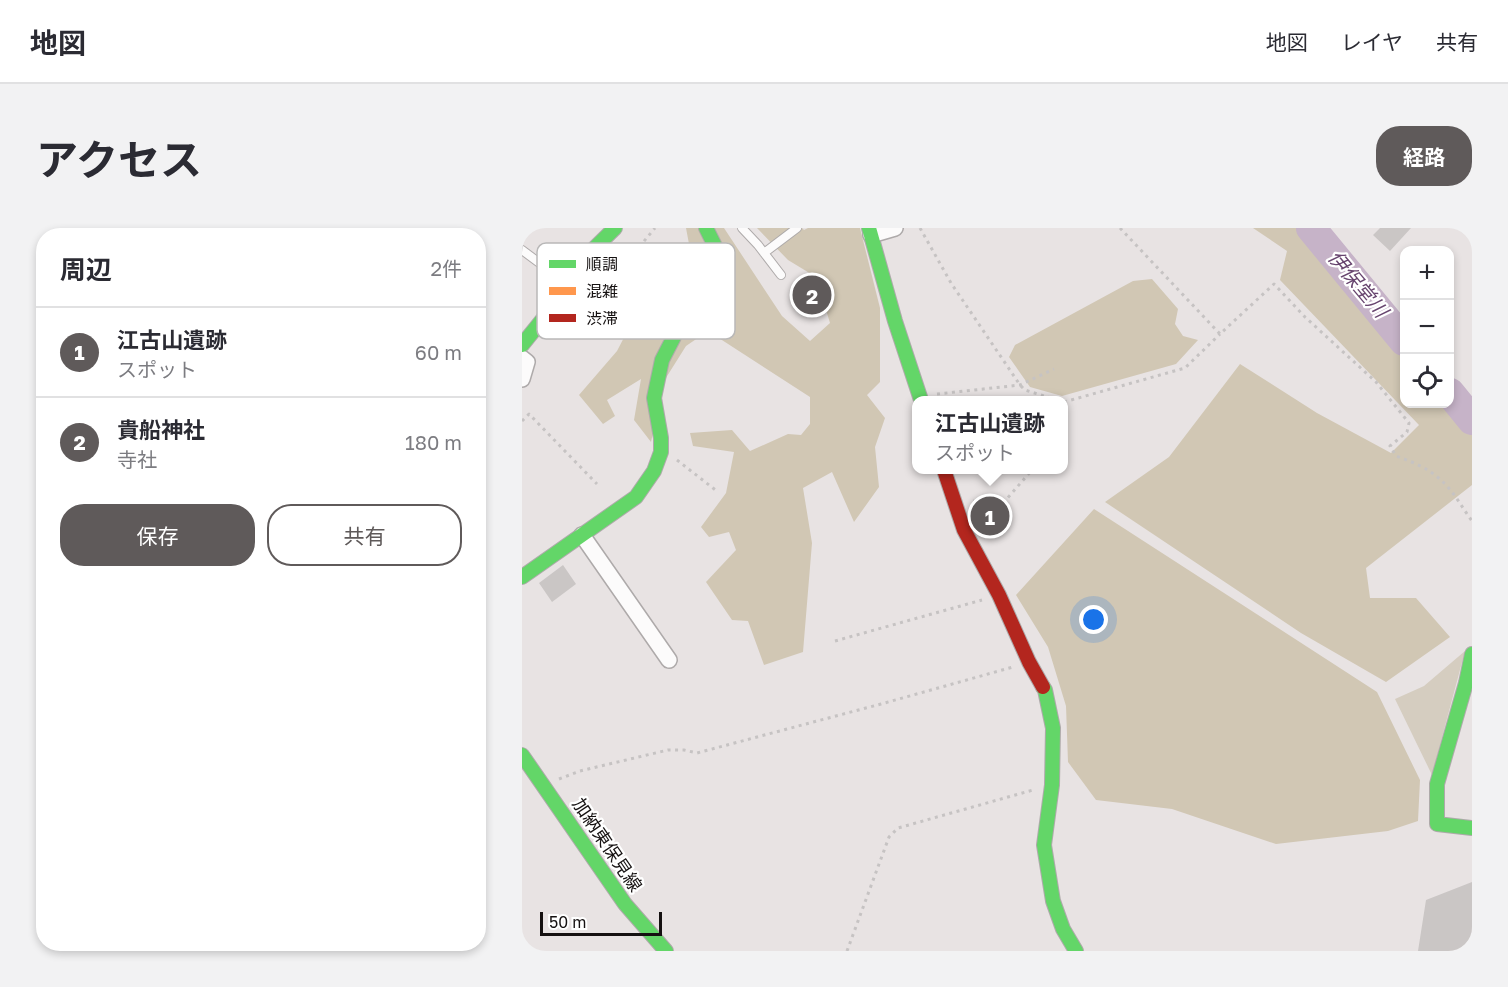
<!DOCTYPE html>
<html lang="ja">
<head>
<meta charset="utf-8">
<style>
  body { margin:0; font-family:"Golos Text","Noto Sans JP",sans-serif; background:#f2f2f3; color:#2b2b33 }
  .controls { position:absolute; right:18px; top:18px; display:grid; overflow:hidden; border-radius:12px; box-shadow:0 3px 9px #0003 }
  .controls button { width:54px; height:54px; display:grid; place-items:center; padding:0; border:0; border-bottom:2px solid #e1e1e2; background:#fff; color:#2b2b33; font:30px sans-serif }
  .scale { position:absolute; left:18px; bottom:15px; width:122px; box-sizing:border-box; padding-left:6px; border:3px solid #151111; border-top:0; font-size:16px; line-height:21px; white-space:nowrap; color:#151111; -webkit-text-stroke:4px #fff; paint-order:stroke }
  .you { position:absolute; left:572px; top:392px; width:21px; height:21px; margin:-15px; border:4px solid #fff; border-radius:50%; background:#1a73e8; box-shadow:0 0 0 9px #1a73e833 }
  .badge { display:grid; place-items:center; width:39px; height:39px; border-radius:50%; background:#5f5a5a; color:#fff; font-size:20px; font-weight:700 }
  .pin { position:absolute; translate:-50% -50%; border:3px solid #fff; box-shadow:0 2px 6px #0006 }
  .popup { position:absolute; left:390px; top:168px; width:156px; height:78px; box-sizing:border-box; display:grid; place-content:center; border-radius:12px; background:#fff; filter:drop-shadow(0 2px 4px #0005); font-size:20px; white-space:nowrap; color:#7c7c81 }
  .popup b { font-size:22px; color:#2b2b33 }
  .popup::after { content:''; position:absolute; left:50%; top:100%; margin-left:-12px; border:12px solid transparent; border-top-color:#fff }
  .list { margin:0; padding:0; list-style:none }
  h2 { display:flex; justify-content:space-between; align-items:center; height:78px; margin:0; padding:0 24px; font-size:26px }
  h2 small { font-size:20px; font-weight:400; color:#7c7c81 }
  .list li { display:grid; grid-template-columns:39px 1fr auto; gap:18px; align-items:center; box-sizing:border-box; height:90px; padding:0 24px; border-top:2px solid #e1e1e2 }
  .list b { display:block; font-size:22px; white-space:nowrap }
  .list p { margin:0; font-size:20px; white-space:nowrap; color:#7c7c81 }
  .list em { font-size:20px; font-style:normal; color:#7c7c81 }
  .actions { display:flex; gap:12px; padding:18px 24px }
  .actions a { flex:1; padding:14px 0; border:2px solid #5f5a5a; border-radius:24px; text-align:center; font-size:21px; color:#5f5a5a }
  .actions .main { background:#5f5a5a; color:#fff }
  .icon { flex:none; width:33px; height:33px; fill:none; stroke:currentColor; stroke-width:2; stroke-linecap:round; stroke-linejoin:round }
  .map { position:relative; flex:none; width:950px; height:723px; overflow:hidden; border-radius:24px }
  header { display:flex; align-items:center; gap:36px; box-sizing:border-box; height:84px; padding:0 30px; background:#fff; border-bottom:2px solid #e1e1e2 }
  header strong { font-size:28px }
  nav { display:flex; gap:33px; margin-inline-start:auto; font-size:21px }
  .intro { display:flex; align-items:center; justify-content:space-between; box-sizing:border-box; height:144px; padding:0 36px }
  h1 { margin:0; font-size:42px }
  .button { padding:15px 27px; border-radius:24px; background:#5f5a5a; color:#fff; font-size:21px; font-weight:700 }
  main { display:flex; gap:36px; padding:0 36px }
  aside { flex:1; background:#fff; border-radius:24px; box-shadow:0 3px 9px #0003 }
  .map>svg:first-child { display:block }
</style>
</head>
<body>
<header>
<strong>地図</strong>
<nav><a>地図</a><a>レイヤ</a><a>共有</a></nav>
</header>
<div class="intro"><h1>アクセス</h1><a class="button">経路</a></div>
<main>
<aside>
<h2>周辺<small>2件</small></h2>
<ul class="list">
<li><span class="badge">1</span><div><b>江古山遺跡</b><p>スポット</p></div><em>60 m</em></li>
<li><span class="badge">2</span><div><b>貴船神社</b><p>寺社</p></div><em>180 m</em></li>
</ul>
<div class="actions"><a class="main">保存</a><a>共有</a></div>
</aside>
<div class="map">
<svg width="950" height="723" viewBox="0 0 950 723">
  <rect width="100%" height="100%" fill="#e8e3e3"/>
  <path fill="#d5cdc0" d="M 943,423 L 910,547 L 873,471 L 902,458 Z"/>
  <path fill="#d1c7b4" d="M 164,0 L 202,0 L 260,88 L 288,113 L 308,95 L 294,49 L 266,32 L 235,0 L 280,0 L 282,2 L 286,0 L 338,0 L 358,80 L 358,154 L 345,167 L 363,190 L 353,219 L 357,259 L 332,294 L 310,244 L 281,260 L 290,315 L 281,424 L 242,437 L 226,393 L 210,392 L 184,354 L 214,322 L 207,304 L 187,309 L 179,299 L 204,265 L 212,224 L 171,218 L 168,205 L 210,202 L 228,223 L 266,206 L 279,207 L 288,196 L 288,169 L 186,103 L 164,118 L 142,153 L 129,214 L 112,192 L 119,151 L 85,172 L 93,188 L 81,196 L 57,167 L 95,123 L 122,71 L 167,16 Z
    M 731,0 L 780,0 L 882,119 L 882,176 L 928,176 L 928,171 L 950,198 L 950,257 L 844,340 L 848,370 L 894,370 L 928,409 L 864,454 L 779,405 L 583,274 L 647,229 L 718,136 L 795,185 L 869,225 L 897,197 L 758,52 L 765,23 Z
    M 630,51 L 656,81 L 653,96 L 661,108 L 676,112 L 654,136 L 540,168 L 508,159 L 487,129 L 493,117 L 611,53 Z
    M 572,281 L 855,464 L 898,552 L 896,593 L 866,603 L 754,616 L 650,581 L 574,572 L 546,534 L 544,478 L 526,419 L 494,367 Z"/>
  <g fill="none" stroke-linecap="round" stroke-linejoin="round">
    <path stroke="#c6b3c8" stroke-width="30" d="M 789,0 L 882,113
      M 928,165 L 950,192"/>
  </g>
  <path fill="#cac6c5" d="M 858,0 L 889,0 L 868,23 L 851,7 Z
    M 41,337 L 54,356 L 30,374 L 17,355 Z
    M 950,654 L 950,723 L 896,723 L 904,672 Z"/>
  <g fill="none" stroke-linecap="round" stroke-linejoin="round">
    <g stroke="#aeaaaa" stroke-width="10">
      <path id="lane" d="M 220,0 L 236,17 L 259,47
        M 0,22 L 39,51
        M 242,25 L 275,0"/>
    </g>
    <g stroke="#aeaaaa" stroke-width="18">
      <path id="street" d="M 349,7 L 373,0
        M 0,130 L 5,134 L 0,151
        M 60,307 L 147,432"/>
    </g>
    <g stroke="#aeaaaa" stroke-width="16">
      <path id="fast" d="M 347,0 L 373,93 L 399,172
        M 0,117 L 21,91 L 40,52 L 93,0
        M 0,349 L 114,269 L 132,243 L 139,224 L 139,210 L 132,170 L 140,132 L 157,99 L 192,52 L 198,39 L 198,28 L 184,0
        M 950,426 L 944,455 L 915,556 L 915,596 L 950,600
        M 521,459 L 523,462 L 531,500 L 530,557 L 522,617 L 531,673 L 541,701 L 554,723
        M 0,527 L 103,676 L 144,723"/>
    </g>
    <g stroke="#aeaaaa" stroke-width="16">
      <path id="jam" d="M 422,242 L 442,302 L 477,367 L 507,434 L 521,459"/>
    </g>
    <path stroke="#c6c3c3" stroke-width="3" stroke-dasharray="3 4.5" stroke-linecap="butt" d="M 398,0 L 429,55 L 498,157 L 503,162 L 535,172
      M 598,0 L 698,106 L 752,56 L 783,89 L 854,154 L 887,195 L 885,204 L 868,218 L 874,228 C 891,234 908,241 921,254 C 932,264 941,281 950,293
      M 90,67 L 101,69 L 115,88 L 124,86 L 128,88 L 132,102 L 136,104
      M 101,69 L 103,63 L 127,36 L 113,24 L 133,0
      M 415,166 L 498,157 L 532,141
      M 542,174 L 663,140 L 698,106
      M 0,193 L 7,186 L 75,256
      M 155,232 L 196,264
      M 451,273 L 471,276 L 482,274 L 510,242
      M 313,413 L 460,372
      M 37,551 L 58,543 L 146,522 L 162,522 L 175,525 L 359,476 L 491,439
      M 325,723 L 367,609 L 376,600 L 511,562"/>
    <use href="#lane" stroke="#fcfbfb" stroke-width="8"/>
    <use href="#street" stroke="#fcfbfb" stroke-width="15"/>
    <use href="#fast" stroke="#63d668" stroke-width="14"/>
    <use href="#jam" stroke="#b3261e" stroke-width="14"/>
  </g>
  <g text-anchor="middle" stroke-width="4.5" stroke-linejoin="round" paint-order="stroke">
    <g font-size="18" fill="#151111" stroke="#fff">
      <text transform="translate(85 617) rotate(56)" y="6">加納東保見線</text>
    </g>
    <g font-size="20" font-style="italic" fill="#68456f" stroke="#fff">
      <text transform="translate(836 56) rotate(50)" y="7">伊保堂川</text>
    </g>
  </g>
  <rect x="15" y="15" width="198" height="96" rx="9" fill="#fff" stroke="#b9b8b8" stroke-width="1.5"/>
  <rect x="27" y="32" width="27" height="8" fill="#63d668"/>
  <rect x="27" y="59" width="27" height="8" fill="#ff974d"/>
  <rect x="27" y="86" width="27" height="8" fill="#b3261e"/>
  <g font-size="16" fill="#151111">
    <text x="64" y="42">順調</text>
    <text x="64" y="69">混雑</text>
    <text x="64" y="96">渋滞</text>
  </g>
</svg>
<div class="controls">
<button>+</button>
<button>−</button>
<button><svg class="icon" aria-label="locate" viewBox="0 0 24 24"><circle cx="12" cy="12" r="6"/><path d="M12 2v4M12 18v4M2 12h4M18 12h4"/></svg></button>
</div>
<div class="scale">50 m</div>
<div class="you"></div>
<div class="pin badge" style="left:468px;top:288px">1</div>
<div class="popup"><b>江古山遺跡</b>スポット</div>
<div class="pin badge" style="left:290px;top:67px">2</div>
</div>
</main>
</body>
</html>
